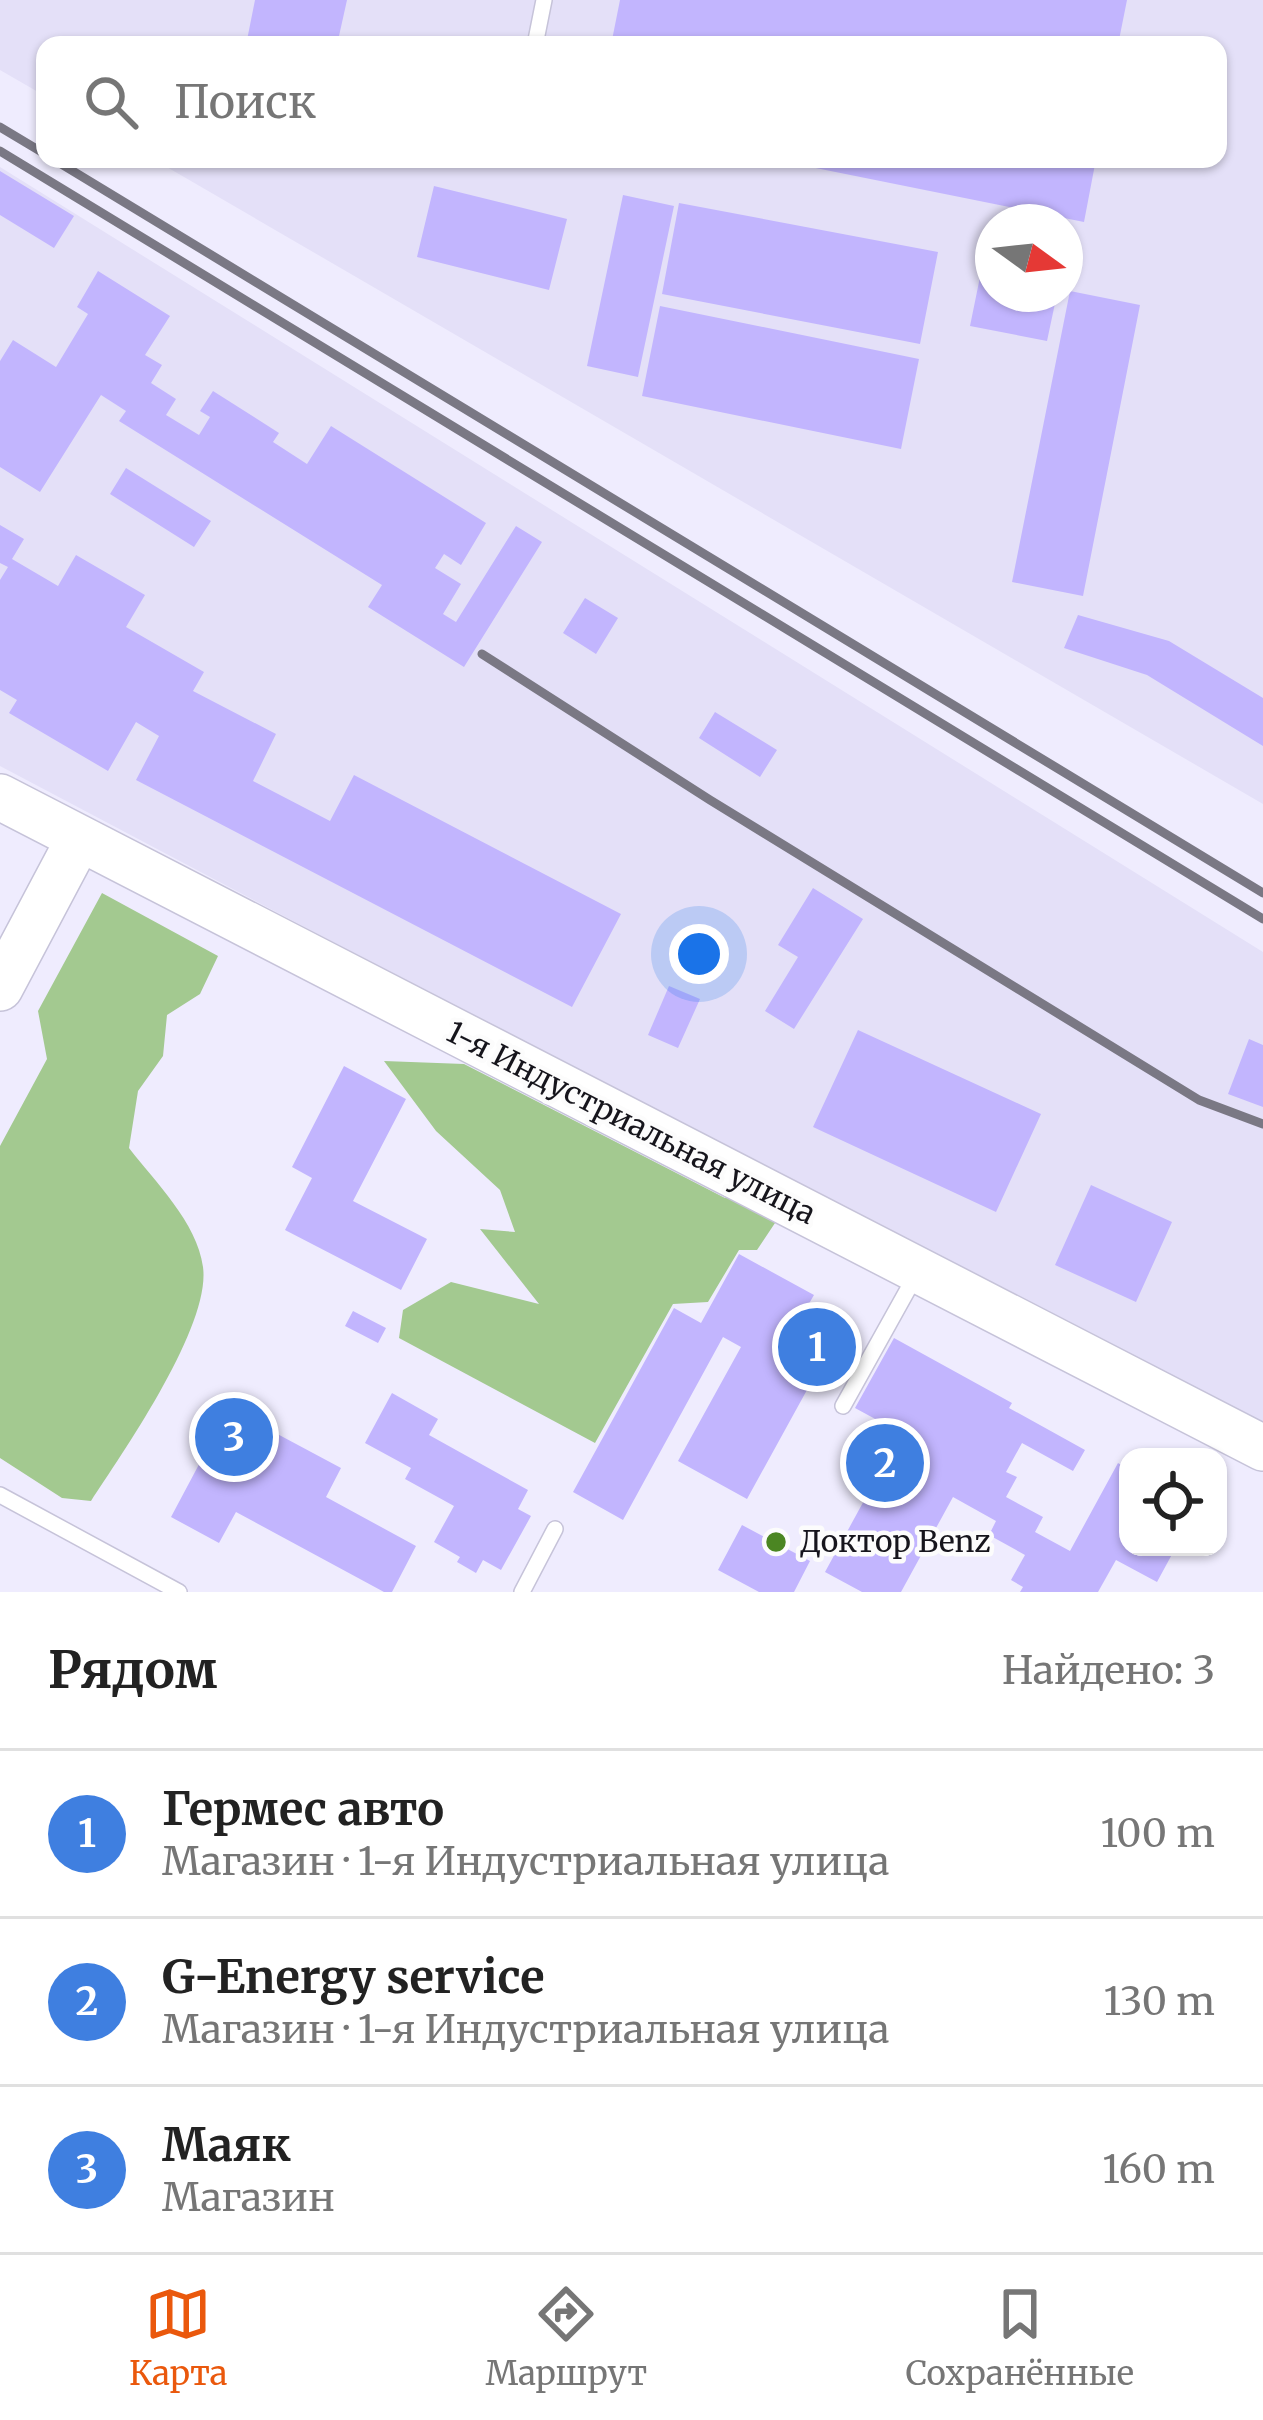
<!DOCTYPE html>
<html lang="ru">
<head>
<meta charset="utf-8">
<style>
  body { margin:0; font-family:Merriweather,serif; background:#f2f2f2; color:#222 }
  .controls { position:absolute; right:36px; bottom:36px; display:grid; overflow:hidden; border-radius:24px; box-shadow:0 3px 9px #0004 }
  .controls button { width:108px; height:108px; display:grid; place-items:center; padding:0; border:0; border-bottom:3px solid #e0e0e0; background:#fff; color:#222; font:60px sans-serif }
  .compass { position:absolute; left:975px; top:204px; width:108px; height:108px; border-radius:50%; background:#fff; box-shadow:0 3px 9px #0004; rotate:105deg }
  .you { position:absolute; left:699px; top:954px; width:42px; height:42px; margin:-30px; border:9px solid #fff; border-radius:50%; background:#1a73e8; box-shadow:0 0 0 18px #1a73e833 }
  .badge { display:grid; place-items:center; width:78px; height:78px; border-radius:50%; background:#ea580c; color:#fff; font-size:39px; font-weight:700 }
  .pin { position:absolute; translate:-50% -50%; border:6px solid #fff; box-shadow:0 3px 12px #0006 }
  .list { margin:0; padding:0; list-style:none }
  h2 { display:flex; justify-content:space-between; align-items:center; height:156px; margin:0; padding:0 48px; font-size:51px }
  h2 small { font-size:39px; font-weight:400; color:#767676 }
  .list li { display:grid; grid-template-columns:78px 1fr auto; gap:36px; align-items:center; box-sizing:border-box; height:168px; padding:0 48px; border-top:3px solid #e0e0e0 }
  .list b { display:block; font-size:45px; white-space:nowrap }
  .list p { margin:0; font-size:39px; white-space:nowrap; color:#767676 }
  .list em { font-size:39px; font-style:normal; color:#767676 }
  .icon { flex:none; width:66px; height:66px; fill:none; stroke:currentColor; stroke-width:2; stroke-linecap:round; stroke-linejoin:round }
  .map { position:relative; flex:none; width:1263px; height:1592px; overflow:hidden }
  .search { position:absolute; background:#fff; box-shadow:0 3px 9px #0004; left:36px; right:36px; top:36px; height:132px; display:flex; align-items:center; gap:30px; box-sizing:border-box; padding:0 42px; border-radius:24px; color:#767676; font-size:45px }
  .sheet { height:660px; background:#fff }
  nav { display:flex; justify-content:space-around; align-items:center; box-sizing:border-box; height:168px; border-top:3px solid #e0e0e0; background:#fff; font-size:33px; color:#767676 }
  nav a { display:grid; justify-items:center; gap:6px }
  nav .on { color:#ea580c }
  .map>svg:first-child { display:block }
</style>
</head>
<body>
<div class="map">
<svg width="1263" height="1592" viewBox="0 0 1263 1592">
  <rect width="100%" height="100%" fill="#efecfe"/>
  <path fill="#e4e0f8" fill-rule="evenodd" d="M 0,0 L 1263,0 L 1263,804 L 153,159 L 1218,159 L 1218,45 L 45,45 L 45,96 L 0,70 ZM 993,222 L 1065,222 L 1065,294 L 993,294 Z
    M 0,167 L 1263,952 L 1263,1433 L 0,766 Z"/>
  <path fill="#a3c990" d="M 102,893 L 218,956 L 200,994 L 167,1015 L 163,1056 L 138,1091 L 129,1148 C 155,1182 197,1222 203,1267 C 211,1326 124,1451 91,1501 L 62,1498 L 0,1458 L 0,1146 L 47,1059 L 38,1011 Z
    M 384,1061 L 464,1064 L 725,1198 L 745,1195 L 779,1217 L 757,1250 L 739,1250 L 708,1302 L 673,1304 L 595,1443 L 399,1338 L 403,1310 L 451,1282 L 539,1304 L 480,1229 L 515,1232 L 500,1190 L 436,1131 Z"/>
  <path fill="#c2b5fe" d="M 255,0 L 347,0 L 337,45 L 246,45 Z
    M 620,0 L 1127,0 L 1118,45 L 611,45 Z
    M 771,159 L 1096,159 L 1084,222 Z
    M 0,171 L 74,216 L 54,248 L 0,215 Z
    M 434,186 L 567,219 L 549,290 L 417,257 Z
    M 623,195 L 674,206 L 638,377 L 587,366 Z
    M 679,203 L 938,252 L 920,344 L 662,294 Z
    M 98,271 L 170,316 L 145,355 L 162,365 L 151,383 L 176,399 L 166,415 L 199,435 L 210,417 L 200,411 L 213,391 L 279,433 L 273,442 L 307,464 L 331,426 L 486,523 L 461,565 L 444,554 L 435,568 L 461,584 L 443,614 L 456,622 L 516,526 L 542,542 L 464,667 L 368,607 L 382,585 L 119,421 L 126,411 L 101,395 L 40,492 L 0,467 L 0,361 L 13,340 L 56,367 L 88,314 L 77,307 Z
    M 980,277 L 993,279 L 993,294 L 1057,294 L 1047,341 L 970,326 Z
    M 1070,291 L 1140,305 L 1083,596 L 1012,582 Z
    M 660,306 L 919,359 L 901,449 L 642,396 Z
    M 126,468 L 211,521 L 194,547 L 110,494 Z
    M 0,525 L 24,539 L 12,559 L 58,586 L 76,555 L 145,595 L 126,627 L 204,672 L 193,691 L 276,734 L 253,781 L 330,821 L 354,775 L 621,914 L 572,1007 L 136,780 L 159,736 L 136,722 L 108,771 L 9,713 L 17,700 L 0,690 L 0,580 L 8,567 L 0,563 Z
    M 585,598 L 618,618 L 596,654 L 563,633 Z
    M 1078,615 L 1169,641 L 1263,698 L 1263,746 L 1147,675 L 1064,648 Z
    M 715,712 L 777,750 L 760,777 L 699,738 Z
    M 813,888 L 863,919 L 794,1029 L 765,1011 L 798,957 L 778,945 Z
    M 669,986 L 700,999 L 678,1048 L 648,1035 Z
    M 858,1030 L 1041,1114 L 996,1212 L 813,1127 Z
    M 1249,1039 L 1263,1045 L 1263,1107 L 1228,1094 Z
    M 344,1066 L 406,1099 L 353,1201 L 427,1239 L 401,1290 L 285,1230 L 312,1178 L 292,1167 Z
    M 1091,1185 L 1172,1222 L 1136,1302 L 1055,1265 Z
    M 739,1254 L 814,1295 L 807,1307 L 832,1321 L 803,1373 L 813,1379 L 747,1499 L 678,1461 L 741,1347 L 723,1337 L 623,1520 L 573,1492 L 674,1308 L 701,1323 Z
    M 353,1311 L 386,1328 L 378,1343 L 345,1326 Z
    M 894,1338 L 1012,1403 L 1009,1408 L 1085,1450 L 1073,1471 L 1022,1443 L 1006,1472 L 1017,1477 L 1006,1497 L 1043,1517 L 1035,1532 L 1070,1551 L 1118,1463 L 1128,1469 L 1128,1547 L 1176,1547 L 1157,1582 L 1116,1560 L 1098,1592 L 1020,1592 L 1023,1587 L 1011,1580 L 1025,1555 L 989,1535 L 996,1521 L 953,1497 L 901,1592 L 862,1592 L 825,1572 L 901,1433 L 855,1408 Z
    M 392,1393 L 438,1419 L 429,1435 L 528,1490 L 518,1509 L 531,1516 L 501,1570 L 483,1560 L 476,1573 L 457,1562 L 460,1557 L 434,1542 L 454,1506 L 405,1479 L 411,1468 L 365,1443 Z
    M 229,1408 L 341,1468 L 326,1497 L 416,1546 L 392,1592 L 384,1592 L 236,1512 L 219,1543 L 171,1517 Z
    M 742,1525 L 810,1561 L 794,1592 L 759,1592 L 718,1570 Z"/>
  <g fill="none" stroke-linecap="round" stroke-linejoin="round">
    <g stroke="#c6c3d9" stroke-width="18">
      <path id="lane" d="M 535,45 L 544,0
        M 843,1406 L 917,1273
        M 0,1495 L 179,1592
        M 522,1592 L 555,1529"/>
    </g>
    <g stroke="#c6c3d9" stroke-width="48">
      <path id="secondary" d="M 0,797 L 1263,1448
        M 0,988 L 79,839"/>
    </g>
    <use href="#lane" stroke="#fff" stroke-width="15"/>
    <use href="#secondary" stroke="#fff" stroke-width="45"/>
    <path stroke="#7a7884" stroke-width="9" d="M 0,127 L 45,154
      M 0,151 L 1263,919
      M 53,159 L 1263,893
      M 482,654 L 710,800 L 1199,1100 L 1263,1124"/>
  </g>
  <circle fill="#4b8622" stroke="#fcfcfc" stroke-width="4.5" cx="776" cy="1542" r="12"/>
  <g text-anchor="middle" stroke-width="9" stroke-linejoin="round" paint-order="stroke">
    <g font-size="30" fill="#16151c" stroke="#fcfcfc">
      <text transform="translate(631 1123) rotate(27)" y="10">1-я Индустриальная улица</text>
    </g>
    <g font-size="30" fill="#16151c" stroke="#fcfcfc" text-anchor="start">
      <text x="800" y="1552">Доктор Benz</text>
    </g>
  </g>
</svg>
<div class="controls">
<button><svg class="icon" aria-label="locate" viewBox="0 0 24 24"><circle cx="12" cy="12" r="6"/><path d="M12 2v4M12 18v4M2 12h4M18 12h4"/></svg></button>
</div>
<svg class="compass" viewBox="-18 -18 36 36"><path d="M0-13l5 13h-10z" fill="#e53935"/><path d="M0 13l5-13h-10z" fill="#767676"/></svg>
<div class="you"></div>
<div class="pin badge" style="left:817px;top:1347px;background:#3f7fe0">1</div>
<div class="pin badge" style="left:885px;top:1463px;background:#3f7fe0">2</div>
<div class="pin badge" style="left:234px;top:1437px;background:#3f7fe0">3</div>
<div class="search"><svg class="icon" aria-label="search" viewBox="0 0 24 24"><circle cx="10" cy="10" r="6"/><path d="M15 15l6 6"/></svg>Поиск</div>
</div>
<section class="sheet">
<h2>Рядом<small>Найдено: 3</small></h2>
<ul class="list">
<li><span class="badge" style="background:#3f7fe0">1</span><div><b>Гермес авто</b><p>Магазин · 1-я Индустриальная улица</p></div><em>100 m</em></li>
<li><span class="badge" style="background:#3f7fe0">2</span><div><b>G-Energy service</b><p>Магазин · 1-я Индустриальная улица</p></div><em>130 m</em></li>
<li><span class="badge" style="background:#3f7fe0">3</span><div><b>Маяк</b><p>Магазин</p></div><em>160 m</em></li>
</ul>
</section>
<nav>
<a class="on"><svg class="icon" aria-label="map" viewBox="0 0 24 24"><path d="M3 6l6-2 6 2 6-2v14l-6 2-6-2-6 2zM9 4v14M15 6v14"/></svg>Карта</a>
<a><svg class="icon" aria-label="directions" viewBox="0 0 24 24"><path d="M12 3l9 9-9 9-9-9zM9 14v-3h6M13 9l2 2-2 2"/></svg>Маршрут</a>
<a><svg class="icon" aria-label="saved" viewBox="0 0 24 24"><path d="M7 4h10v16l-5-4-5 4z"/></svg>Сохранённые</a>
</nav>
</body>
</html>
